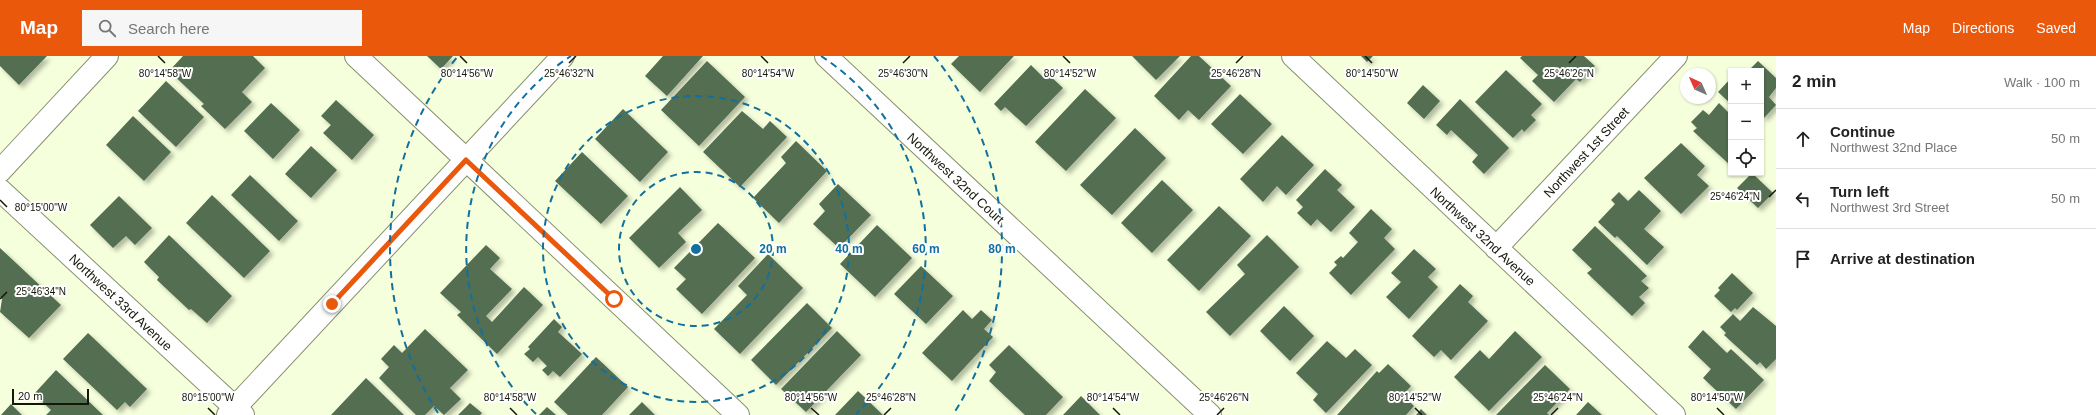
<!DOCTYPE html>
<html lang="en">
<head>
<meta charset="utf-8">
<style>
  body { margin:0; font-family:Arial,sans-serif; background:#f6f6f6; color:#222 }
  .controls { position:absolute; right:12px; top:12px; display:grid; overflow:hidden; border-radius:0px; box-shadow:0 1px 3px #0004 }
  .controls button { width:36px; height:36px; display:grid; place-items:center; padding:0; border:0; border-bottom:1px solid #e0e0e0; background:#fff; color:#222; font:20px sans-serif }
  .compass { position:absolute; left:1680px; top:12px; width:36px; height:36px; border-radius:50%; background:#fff; box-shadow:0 1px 3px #0004; rotate:315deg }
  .scale { position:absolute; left:12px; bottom:10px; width:77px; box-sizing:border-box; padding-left:4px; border:2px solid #14170a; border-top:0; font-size:11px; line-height:14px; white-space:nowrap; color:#14170a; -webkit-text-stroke:3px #fff; paint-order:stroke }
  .stop { position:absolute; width:12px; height:12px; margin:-9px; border:3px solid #ea580c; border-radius:50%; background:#fff }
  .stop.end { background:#ea580c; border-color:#fff; box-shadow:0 1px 4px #0008 }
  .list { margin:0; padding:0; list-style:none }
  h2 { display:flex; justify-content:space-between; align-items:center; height:52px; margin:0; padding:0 16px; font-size:17px }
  h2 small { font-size:13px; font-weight:400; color:#767676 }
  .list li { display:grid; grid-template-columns:26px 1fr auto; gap:12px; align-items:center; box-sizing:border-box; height:60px; padding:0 16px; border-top:1px solid #e0e0e0 }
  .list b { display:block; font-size:15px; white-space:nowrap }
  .list p { margin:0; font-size:13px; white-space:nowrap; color:#767676 }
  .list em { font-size:13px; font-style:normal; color:#767676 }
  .icon { flex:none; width:22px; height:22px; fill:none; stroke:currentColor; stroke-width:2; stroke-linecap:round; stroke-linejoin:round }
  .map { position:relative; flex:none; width:1776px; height:359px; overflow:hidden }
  header { display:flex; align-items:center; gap:24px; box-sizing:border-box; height:56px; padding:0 20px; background:#ea580c; color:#fff }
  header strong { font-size:19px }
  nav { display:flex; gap:22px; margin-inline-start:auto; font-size:14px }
  .search { width:280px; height:36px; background:#f6f6f6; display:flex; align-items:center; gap:10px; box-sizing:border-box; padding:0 14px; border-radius:0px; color:#767676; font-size:15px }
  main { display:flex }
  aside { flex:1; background:#fff }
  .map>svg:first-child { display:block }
</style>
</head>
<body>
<header>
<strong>Map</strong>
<div class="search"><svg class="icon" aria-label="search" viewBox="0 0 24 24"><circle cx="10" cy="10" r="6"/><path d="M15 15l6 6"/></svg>Search here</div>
<nav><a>Map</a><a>Directions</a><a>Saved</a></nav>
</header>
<main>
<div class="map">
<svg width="1776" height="359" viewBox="0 0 1776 359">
  <defs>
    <filter id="shadow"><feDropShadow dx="3.5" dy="3.5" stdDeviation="2" flood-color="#0004"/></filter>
  </defs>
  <rect width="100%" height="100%" fill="#f5ffdb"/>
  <path fill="#526e51" filter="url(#shadow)" d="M 0,0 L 47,0 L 19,29 L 0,10 Z
    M 183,0 L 253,0 L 265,12 L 242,36 L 252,46 L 225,73 L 201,50 L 204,48 L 169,15 Z
    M 427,0 L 453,0 L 441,13 Z
    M 663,0 L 703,0 L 667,40 L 645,20 Z
    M 959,0 L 1014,0 L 980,36 L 951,8 Z
    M 1132,0 L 1180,0 L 1156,24 Z
    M 1191,0 L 1199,0 L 1231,30 L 1199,64 L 1188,54 L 1179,64 L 1154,40 Z
    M 1361,0 L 1373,0 L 1367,6 Z
    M 1522,0 L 1584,0 L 1595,10 L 1580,26 L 1576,23 L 1554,46 L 1532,25 L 1538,19 L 1520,2 Z
    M 707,5 L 745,41 L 699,90 L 661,54 Z
    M 1758,5 L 1776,22 L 1776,32 L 1769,41 L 1776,49 L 1764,62 L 1761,59 L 1761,15 L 1748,15 Z
    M 1031,9 L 1043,21 L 1047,17 L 1063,32 L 1026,70 L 1005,51 L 1001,55 L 994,48 Z
    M 1506,14 L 1542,48 L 1531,59 L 1536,64 L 1524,76 L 1522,73 L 1513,82 L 1475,46 Z
    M 1731,22 L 1731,48 L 1718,36 Z
    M 166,25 L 204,61 L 176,91 L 138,55 Z
    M 1423,29 L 1440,45 L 1424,63 L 1407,47 Z
    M 1085,33 L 1116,62 L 1066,115 L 1035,86 Z
    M 1240,38 L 1272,68 L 1243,98 L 1211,68 Z
    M 1460,43 L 1509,92 L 1484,118 L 1472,106 L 1478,99 L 1451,74 L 1447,79 L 1436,69 Z
    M 336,44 L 374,79 L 352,104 L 323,77 L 331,69 L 321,60 Z
    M 271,47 L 300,74 L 273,103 L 244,75 Z
    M 1719,47 L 1731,59 L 1730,109 L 1693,75 L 1697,72 L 1691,66 L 1703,54 L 1709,59 Z
    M 623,53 L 668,96 L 640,126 L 595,83 Z
    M 742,55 L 763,73 L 770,65 L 787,81 L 740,131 L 703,96 Z
    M 133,60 L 171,96 L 144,125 L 106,89 Z
    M 1135,72 L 1166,102 L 1112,159 L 1080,129 Z
    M 1282,79 L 1314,109 L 1286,139 L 1277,130 L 1263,146 L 1240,123 Z
    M 796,85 L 827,115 L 779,167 L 753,142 L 786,107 L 781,101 Z
    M 1681,87 L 1705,110 L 1697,119 L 1709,130 L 1681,158 L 1644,122 Z
    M 311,90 L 337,114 L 311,142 L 285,118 Z
    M 582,96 L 628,140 L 601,168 L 555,125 Z
    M 1325,113 L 1342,129 L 1337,134 L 1355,151 L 1331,176 L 1317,163 L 1311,170 L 1297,157 L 1303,151 L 1296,144 Z
    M 1752,117 L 1773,137 L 1758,152 L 1737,132 Z
    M 250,119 L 298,165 L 279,185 L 231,139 Z
    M 1162,124 L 1193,154 L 1152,197 L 1121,167 Z
    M 838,128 L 871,159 L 839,192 L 813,168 L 825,155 L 819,148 Z
    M 680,131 L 702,154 L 678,177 L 686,186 L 659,212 L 629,182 Z
    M 1639,134 L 1661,155 L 1644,173 L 1664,191 L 1647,209 L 1617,180 L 1615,182 L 1598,166 L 1615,148 L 1611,144 L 1619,136 L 1628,145 Z
    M 212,139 L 270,195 L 244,222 L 186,167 Z
    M 119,140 L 152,172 L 135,189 L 126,180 L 113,192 L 90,169 Z
    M 1219,150 L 1251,180 L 1199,235 L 1167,204 Z
    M 1371,153 L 1392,173 L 1384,182 L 1395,193 L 1351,239 L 1329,217 L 1337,209 L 1334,206 L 1341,200 L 1343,202 L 1358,186 L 1349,177 Z
    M 718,167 L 755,202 L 702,258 L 676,233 L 686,223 L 674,212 Z
    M 877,169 L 912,202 L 875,241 L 840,208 Z
    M 1595,170 L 1647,220 L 1641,225 L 1649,232 L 1639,241 L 1645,247 L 1632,260 L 1587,217 L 1592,213 L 1572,194 Z
    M 169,179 L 232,240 L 207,267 L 191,253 L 189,254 L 157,224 L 159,221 L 144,206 Z
    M 1267,179 L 1299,211 L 1230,280 L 1206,256 L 1245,218 L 1237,209 Z
    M 486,189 L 500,202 L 490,213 L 512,233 L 486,260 L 492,266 L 524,231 L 543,249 L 497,298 L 457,259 L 461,256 L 440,237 Z
    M 0,192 L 61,249 L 29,282 L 0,256 L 2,243 L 0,241 Z
    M 1414,193 L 1436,213 L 1428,221 L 1438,231 L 1409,263 L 1386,241 L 1401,226 L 1391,217 Z
    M 768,198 L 803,232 L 740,298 L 714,273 L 747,239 L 738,230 Z
    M 921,210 L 953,240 L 926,268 L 894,238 Z
    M 1732,217 L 1753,237 L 1737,254 L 1735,252 L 1731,256 L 1714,240 L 1720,234 L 1718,232 Z
    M 1460,228 L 1473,240 L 1468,246 L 1488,265 L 1451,304 L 1441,294 L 1434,301 L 1412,280 Z
    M 807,247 L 832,272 L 776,329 L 751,304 Z
    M 1284,250 L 1314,280 L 1290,305 L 1260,275 Z
    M 1753,251 L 1776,270 L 1776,303 L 1766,313 L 1760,306 L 1757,309 L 1724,279 L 1726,277 L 1720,271 L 1733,258 L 1740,265 Z
    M 963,254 L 972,263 L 981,254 L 992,264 L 984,273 L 993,281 L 952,325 L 922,297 Z
    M 554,263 L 562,271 L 558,276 L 582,298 L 560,321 L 553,315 L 548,320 L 542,314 L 547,310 L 538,301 L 533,306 L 524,298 L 530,293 L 528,291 Z
    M 425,273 L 468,314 L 450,332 L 461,343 L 444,359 L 434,350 L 425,359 L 416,359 L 379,322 L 389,311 L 381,303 L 394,289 L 402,297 Z
    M 1703,274 L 1727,297 L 1731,293 L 1764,324 L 1736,353 L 1703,322 L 1711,313 L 1688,291 Z
    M 837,275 L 861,299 L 806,356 L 781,333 Z
    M 1515,275 L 1542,301 L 1489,355 L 1454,321 L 1480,294 L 1489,303 Z
    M 88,277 L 147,333 L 130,351 L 125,346 L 117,354 L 63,303 Z
    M 1327,285 L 1346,302 L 1355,293 L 1372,309 L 1326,357 L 1313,344 L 1318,338 L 1296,317 Z
    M 1009,289 L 1063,341 L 1046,359 L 1025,359 L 989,325 L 996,316 L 989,309 Z
    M 596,301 L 628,331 L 602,359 L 568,359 L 554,346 Z
    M 1388,308 L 1411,330 L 1403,339 L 1414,350 L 1406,359 L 1337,359 L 1377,315 L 1379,317 Z
    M 1545,309 L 1570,333 L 1547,357 L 1549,359 L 1496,359 Z
    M 56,314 L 103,359 L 46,359 L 51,354 L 34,338 Z
    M 366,322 L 404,359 L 331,359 Z
    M 858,335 L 883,359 L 835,359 Z
    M 1081,340 L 1100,359 L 1063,359 Z
    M 642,346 L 655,359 L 629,359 Z
    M 1588,346 L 1602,359 L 1576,359 Z
    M 470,347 L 482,357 L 480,359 L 458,359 Z
    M 11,348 L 22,359 L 1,359 Z
    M 547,351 L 556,359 L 539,359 Z
    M 1421,353 L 1427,359 L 1416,359 Z"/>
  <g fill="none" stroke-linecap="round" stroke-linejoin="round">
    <g stroke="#889070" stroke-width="24">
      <path id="minor" d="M 356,0 L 738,359
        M 826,0 L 1210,359
        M 1293,0 L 1674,359
        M 0,115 L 107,0
        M 0,134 L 243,359
        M 1496,192 L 1676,0
        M 228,359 L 563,0"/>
    </g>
    <use href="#minor" stroke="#fff" stroke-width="22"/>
  </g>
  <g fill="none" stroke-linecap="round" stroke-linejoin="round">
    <path stroke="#ea580c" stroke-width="5" d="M 332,248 L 466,104 L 614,243"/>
  </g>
  <path fill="none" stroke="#14170a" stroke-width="1.5" d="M 158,0 L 165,7M 460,0 L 467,7M 761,0 L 768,7M 1063,0 L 1070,7M 1365,0 L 1372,7M 569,7 L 576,0M 903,7 L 910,0M 1236,7 L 1243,0M 1569,7 L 1576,0M 1769,141 L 1776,134M 0,144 L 7,151M 0,243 L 7,236M 208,352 L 215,359M 510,352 L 517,359M 811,352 L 819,359M 1113,352 L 1120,359M 1415,352 L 1422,359M 1717,352 L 1724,359M 884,359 L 891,352M 1217,359 L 1224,352M 1551,359 L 1558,352"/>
  <g fill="none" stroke="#11709e" stroke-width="2" stroke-dasharray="7 5">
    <circle cx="696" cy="193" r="77"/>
    <circle cx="696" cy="193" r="153"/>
    <path d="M536 358A230 230 0 0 1 571 0M821 0A230 230 0 0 1 856 358"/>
    <path d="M438 357A306 306 0 0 1 458 0M934 0A306 306 0 0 1 954 357"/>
  </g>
  <g text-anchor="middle" stroke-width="4" stroke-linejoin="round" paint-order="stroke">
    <g font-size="13" fill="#14170a" stroke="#fff">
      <text transform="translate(1586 96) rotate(-47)" y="5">Northwest 1st Street</text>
      <text transform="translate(956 122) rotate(43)" y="5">Northwest 32nd Court</text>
      <text transform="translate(1483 180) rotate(43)" y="5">Northwest 32nd Avenue</text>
      <text transform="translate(121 246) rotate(43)" y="5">Northwest 33rd Avenue</text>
    </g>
  </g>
  <g font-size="10" text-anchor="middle" fill="#14170a" stroke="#fff" stroke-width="4" stroke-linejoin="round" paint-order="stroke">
    <text x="768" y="21">80°14'54"W</text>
    <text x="1070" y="21">80°14'52"W</text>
    <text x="165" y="21">80°14'58"W</text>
    <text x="467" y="21">80°14'56"W</text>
    <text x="569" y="21">25°46'32"N</text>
    <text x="903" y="21">25°46'30"N</text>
    <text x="1372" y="21">80°14'50"W</text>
    <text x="1236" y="21">25°46'28"N</text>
    <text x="1569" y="21">25°46'26"N</text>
    <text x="1735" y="144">25°46'24"N</text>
    <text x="41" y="155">80°15'00"W</text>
    <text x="41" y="239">25°46'34"N</text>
    <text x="208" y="345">80°15'00"W</text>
    <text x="510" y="345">80°14'58"W</text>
    <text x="811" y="345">80°14'56"W</text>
    <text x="891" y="345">25°46'28"N</text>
    <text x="1113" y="345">80°14'54"W</text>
    <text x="1224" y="345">25°46'26"N</text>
    <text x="1415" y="345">80°14'52"W</text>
    <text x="1558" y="345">25°46'24"N</text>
    <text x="1717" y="345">80°14'50"W</text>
  </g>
  <circle cx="696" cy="193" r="6" fill="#11709e" stroke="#fff" stroke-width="2"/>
  <g font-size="12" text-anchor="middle" font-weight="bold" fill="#11709e" stroke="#fff" stroke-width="4" stroke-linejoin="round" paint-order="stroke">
    <text x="773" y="197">20 m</text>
    <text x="849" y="197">40 m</text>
    <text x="926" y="197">60 m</text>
    <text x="1002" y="197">80 m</text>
  </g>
</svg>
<div class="controls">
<button>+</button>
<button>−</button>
<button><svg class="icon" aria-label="locate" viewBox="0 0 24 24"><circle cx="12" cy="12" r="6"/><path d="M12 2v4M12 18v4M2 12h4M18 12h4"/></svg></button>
</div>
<svg class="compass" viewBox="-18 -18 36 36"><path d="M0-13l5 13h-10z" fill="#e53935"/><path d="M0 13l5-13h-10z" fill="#767676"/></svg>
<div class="scale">20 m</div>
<div class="stop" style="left:614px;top:243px"></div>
<div class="stop end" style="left:332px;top:248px"></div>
</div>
<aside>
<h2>2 min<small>Walk · 100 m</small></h2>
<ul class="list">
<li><svg class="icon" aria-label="ahead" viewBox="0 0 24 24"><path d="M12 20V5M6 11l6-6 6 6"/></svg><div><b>Continue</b><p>Northwest 32nd Place</p></div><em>50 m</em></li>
<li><svg class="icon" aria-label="left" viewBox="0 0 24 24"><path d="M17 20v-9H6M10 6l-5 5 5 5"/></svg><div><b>Turn left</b><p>Northwest 3rd Street</p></div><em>50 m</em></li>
<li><svg class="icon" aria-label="arrive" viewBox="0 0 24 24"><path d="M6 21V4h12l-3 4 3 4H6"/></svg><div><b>Arrive at destination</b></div></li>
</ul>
</aside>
</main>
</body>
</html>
